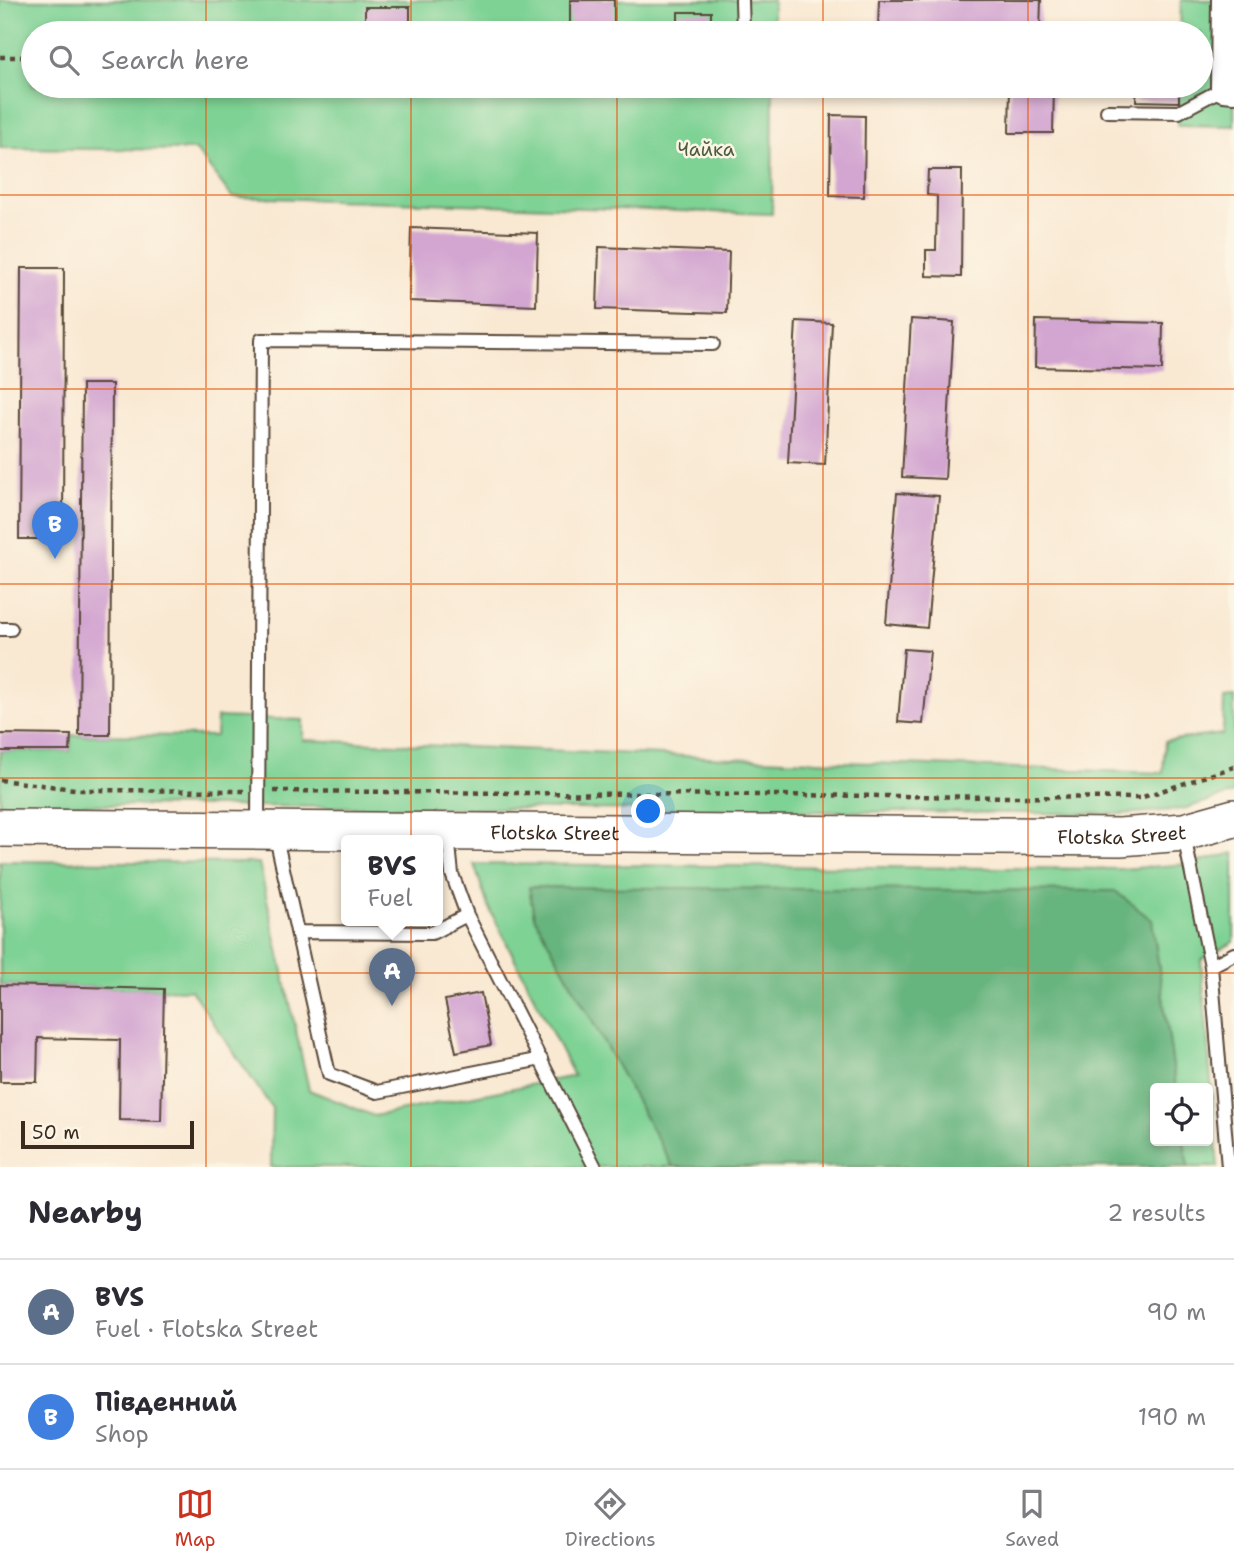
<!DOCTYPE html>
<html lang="en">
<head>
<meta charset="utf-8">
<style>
  body { margin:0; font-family:"Shantell Sans",sans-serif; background:#f7f7f7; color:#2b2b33 }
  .controls { position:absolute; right:21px; bottom:21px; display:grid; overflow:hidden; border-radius:7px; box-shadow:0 4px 10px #0003 }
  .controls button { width:63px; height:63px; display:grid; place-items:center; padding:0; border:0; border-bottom:2px solid #e1e1e2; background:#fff; color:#2b2b33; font:35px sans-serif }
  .scale { position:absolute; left:21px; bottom:18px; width:173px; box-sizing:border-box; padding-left:7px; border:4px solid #3b2a1e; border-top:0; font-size:19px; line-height:24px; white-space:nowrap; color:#3b2a1e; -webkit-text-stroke:5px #fcf5e5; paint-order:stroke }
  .you { position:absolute; left:649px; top:812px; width:24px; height:24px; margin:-18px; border:5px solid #fff; border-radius:50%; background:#1a73e8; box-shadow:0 0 0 10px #1a73e833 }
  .badge { display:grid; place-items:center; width:46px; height:46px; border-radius:50%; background:#c8321e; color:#fff; font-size:23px; font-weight:700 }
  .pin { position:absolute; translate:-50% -58px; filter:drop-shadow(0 2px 4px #0008) }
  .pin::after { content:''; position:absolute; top:37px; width:24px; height:21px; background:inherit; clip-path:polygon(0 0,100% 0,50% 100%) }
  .popup { position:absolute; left:341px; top:835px; width:102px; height:91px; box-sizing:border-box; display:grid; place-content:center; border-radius:7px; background:#fff; filter:drop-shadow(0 2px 5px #0005); font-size:23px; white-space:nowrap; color:#7c7c81 }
  .popup b { font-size:26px; color:#2b2b33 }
  .popup::after { content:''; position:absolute; left:50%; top:100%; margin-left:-14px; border:14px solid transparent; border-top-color:#fff }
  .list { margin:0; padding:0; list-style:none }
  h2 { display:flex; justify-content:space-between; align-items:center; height:91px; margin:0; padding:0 28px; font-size:30px }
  h2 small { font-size:23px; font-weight:400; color:#7c7c81 }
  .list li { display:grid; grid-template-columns:46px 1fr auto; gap:21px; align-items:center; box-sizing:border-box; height:105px; padding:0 28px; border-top:2px solid #e1e1e2 }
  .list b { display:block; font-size:26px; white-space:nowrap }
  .list p { margin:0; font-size:23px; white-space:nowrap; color:#7c7c81 }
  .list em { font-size:23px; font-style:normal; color:#7c7c81 }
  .icon { flex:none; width:38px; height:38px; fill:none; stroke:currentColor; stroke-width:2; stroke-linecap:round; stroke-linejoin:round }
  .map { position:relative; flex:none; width:1234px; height:1167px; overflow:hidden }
  .search { position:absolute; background:#fff; box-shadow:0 4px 10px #0003; left:21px; right:21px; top:21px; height:77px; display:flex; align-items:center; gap:18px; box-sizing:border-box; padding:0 24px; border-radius:38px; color:#7c7c81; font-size:26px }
  .sheet { height:301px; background:#fff }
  nav { display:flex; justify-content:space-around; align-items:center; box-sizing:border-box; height:98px; border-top:2px solid #e1e1e2; background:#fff; font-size:19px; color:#7c7c81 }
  nav a { display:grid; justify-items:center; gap:4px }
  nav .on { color:#c8321e }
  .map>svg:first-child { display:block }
</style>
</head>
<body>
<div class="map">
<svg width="1234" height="1167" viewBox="0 0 1234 1167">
  <rect width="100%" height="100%" fill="#fcf5e5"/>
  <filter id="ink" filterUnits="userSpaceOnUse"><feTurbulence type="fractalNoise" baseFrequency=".0143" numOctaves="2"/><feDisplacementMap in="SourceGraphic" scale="14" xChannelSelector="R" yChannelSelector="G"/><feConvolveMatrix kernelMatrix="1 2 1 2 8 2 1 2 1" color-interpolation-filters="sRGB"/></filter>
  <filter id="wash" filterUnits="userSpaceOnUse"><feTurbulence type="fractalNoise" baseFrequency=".00686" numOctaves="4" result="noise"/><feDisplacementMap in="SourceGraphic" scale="28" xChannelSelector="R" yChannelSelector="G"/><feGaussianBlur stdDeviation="1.57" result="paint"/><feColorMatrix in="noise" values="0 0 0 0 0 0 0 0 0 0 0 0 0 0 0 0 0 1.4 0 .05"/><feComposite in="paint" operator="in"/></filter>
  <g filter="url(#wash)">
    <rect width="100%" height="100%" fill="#f9e9d3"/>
    <path fill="#7ed294" stroke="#5c7e59" stroke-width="2" d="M 0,0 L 773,0 L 773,33 L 33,33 L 33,86 L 773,86 L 772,214 L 232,197 L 196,150 L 0,148 Z
      M 1181,0 L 1234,0 L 1234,126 L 1178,125 L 1179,86 L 1201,86 L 1201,33 L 1180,33 Z
      M 1234,697 L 1234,793 L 1183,809 L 1124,814 L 0,804 L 0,751 L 70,751 L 71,735 L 216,736 L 217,717 L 303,720 L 303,740 L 757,759 L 1163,773 L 1165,741 L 1223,734 L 1224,698 Z
      M 1234,853 L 1234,942 L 1201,960 L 1218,1167 L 1188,1167 L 1184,1141 L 1208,1141 L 1208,1088 L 1176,1088 L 1152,921 L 529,887 L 534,916 L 673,1167 L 271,1167 L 272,1108 L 191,990 L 0,985 L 0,861 L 259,863 L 309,1090 L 374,1116 L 574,1076 L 488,906 L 474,864 L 1121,869 L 1188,864 Z"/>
    <path fill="#66b47e" stroke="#506f4e" stroke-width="2" d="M 529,887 L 1115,891 L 1152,920 L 1176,1088 L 1155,1088 L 1155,1141 L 1184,1141 L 1188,1167 L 673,1167 L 534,916 Z"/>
    <g id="blocks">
      <path fill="#d3a6d1" d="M 570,0 L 614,0 L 614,33 L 570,33 Z
        M 879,0 L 1041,0 L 1040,32 L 878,29 Z
        M 365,7 L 410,7 L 410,33 L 365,33 Z
        M 678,12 L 711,12 L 711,33 L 678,33 Z
        M 1010,86 L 1054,86 L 1053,133 L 1009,133 Z
        M 1137,86 L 1179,86 L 1179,102 L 1136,101 Z
        M 831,115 L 865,116 L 864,197 L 830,196 Z
        M 928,170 L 962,170 L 961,277 L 926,276 L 926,250 L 936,250 L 937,196 L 927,195 Z
        M 411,228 L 538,233 L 536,306 L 409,301 Z
        M 599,247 L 729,252 L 727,313 L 597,309 Z
        M 21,268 L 64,268 L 63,539 L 19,539 Z
        M 911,319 L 954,322 L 945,479 L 902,477 Z
        M 1036,320 L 1163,323 L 1162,370 L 1035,367 Z
        M 796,321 L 832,323 L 825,465 L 788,463 Z
        M 82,384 L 112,384 L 110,735 L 79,735 Z
        M 897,493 L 939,496 L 927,628 L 886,624 Z
        M 904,649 L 930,651 L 923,724 L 898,722 Z
        M 0,734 L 71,735 L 70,751 L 0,751 Z
        M 0,985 L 164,989 L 161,1121 L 119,1120 L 120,1040 L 38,1038 L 37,1082 L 0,1082 Z
        M 481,993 L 491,1045 L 456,1052 L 445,1000 Z"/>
    </g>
  </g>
  <g filter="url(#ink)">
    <use href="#blocks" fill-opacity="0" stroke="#584739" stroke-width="2"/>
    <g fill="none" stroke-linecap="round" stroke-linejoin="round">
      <g stroke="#584739" stroke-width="16">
        <path id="lane" d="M 742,0 L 743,33
          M 1107,111 L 1179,112 L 1224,88
          M 0,629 L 11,629
          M 258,826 L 261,340 L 713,344
          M 275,833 L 329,1074 L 377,1092 L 541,1059
          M 448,836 L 452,874 L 467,915 L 595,1167
          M 1184,836 L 1211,966 L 1228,1167
          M 297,932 L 432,933 L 467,915
          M 1211,966 L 1234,954"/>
      </g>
      <g stroke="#584739" stroke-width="30">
        <path id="street" d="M 1225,0 L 1224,88 L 1234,89"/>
      </g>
      <g stroke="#584739" stroke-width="40">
        <g id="secondary">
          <path id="s1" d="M 0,828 L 1120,837 L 1184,832 L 1234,818"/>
        </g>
      </g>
      <path stroke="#584739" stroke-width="4.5" stroke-dasharray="5 5" stroke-linecap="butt" d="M 0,57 L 33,57
        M 0,780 L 82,790 L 244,791
        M 274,791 L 1140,798 L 1234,767"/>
      <use href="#lane" stroke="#fff" stroke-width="12"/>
      <use href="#street" stroke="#fff" stroke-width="26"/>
      <use href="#secondary" stroke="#fff" stroke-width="37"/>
    </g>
  </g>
  <path fill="none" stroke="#e8590c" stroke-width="2" stroke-opacity="0.55" d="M 206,0 L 206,33M 411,0 L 411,33M 617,0 L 617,33M 823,0 L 823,33M 1028,0 L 1028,33M 206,86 L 206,1167M 411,86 L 411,1167M 617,86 L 617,1167M 823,86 L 823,1167M 1028,86 L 1028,1167M 0,195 L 1234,195M 0,389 L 1234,389M 0,584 L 1234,584M 0,778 L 1234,778M 0,973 L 1234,973"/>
  <g text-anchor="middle" stroke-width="5" stroke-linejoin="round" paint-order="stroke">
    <g font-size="19" fill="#4f5c41" stroke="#fcf5e5">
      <text x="706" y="156">Чайка</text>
    </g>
    <g font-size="19" fill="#3b2a1e" stroke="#fcf5e5">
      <text dy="7" stroke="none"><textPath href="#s1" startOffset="555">Flotska Street</textPath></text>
      <text dy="7" stroke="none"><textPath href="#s1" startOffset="1122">Flotska Street</textPath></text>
    </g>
  </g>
</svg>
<div class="controls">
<button><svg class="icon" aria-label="locate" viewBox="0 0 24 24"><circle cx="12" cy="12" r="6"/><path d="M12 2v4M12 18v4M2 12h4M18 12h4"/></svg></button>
</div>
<div class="scale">50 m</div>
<div class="you"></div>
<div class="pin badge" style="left:392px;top:1006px;background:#5c6f8a">A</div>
<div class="popup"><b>BVS</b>Fuel</div>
<div class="pin badge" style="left:55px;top:559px;background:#3f7fe0">B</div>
<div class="search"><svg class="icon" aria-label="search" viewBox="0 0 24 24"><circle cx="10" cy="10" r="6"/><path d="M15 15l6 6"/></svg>Search here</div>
</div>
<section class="sheet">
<h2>Nearby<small>2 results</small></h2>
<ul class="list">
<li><span class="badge" style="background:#5c6f8a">A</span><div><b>BVS</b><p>Fuel · Flotska Street</p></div><em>90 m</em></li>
<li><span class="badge" style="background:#3f7fe0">B</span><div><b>Південний</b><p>Shop</p></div><em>190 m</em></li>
</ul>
</section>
<nav>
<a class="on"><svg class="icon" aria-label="map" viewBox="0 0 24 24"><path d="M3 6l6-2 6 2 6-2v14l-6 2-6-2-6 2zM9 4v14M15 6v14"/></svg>Map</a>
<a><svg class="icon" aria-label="directions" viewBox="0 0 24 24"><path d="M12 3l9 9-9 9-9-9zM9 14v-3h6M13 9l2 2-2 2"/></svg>Directions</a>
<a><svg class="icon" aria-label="saved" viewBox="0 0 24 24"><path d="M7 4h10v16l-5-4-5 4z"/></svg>Saved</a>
</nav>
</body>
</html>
